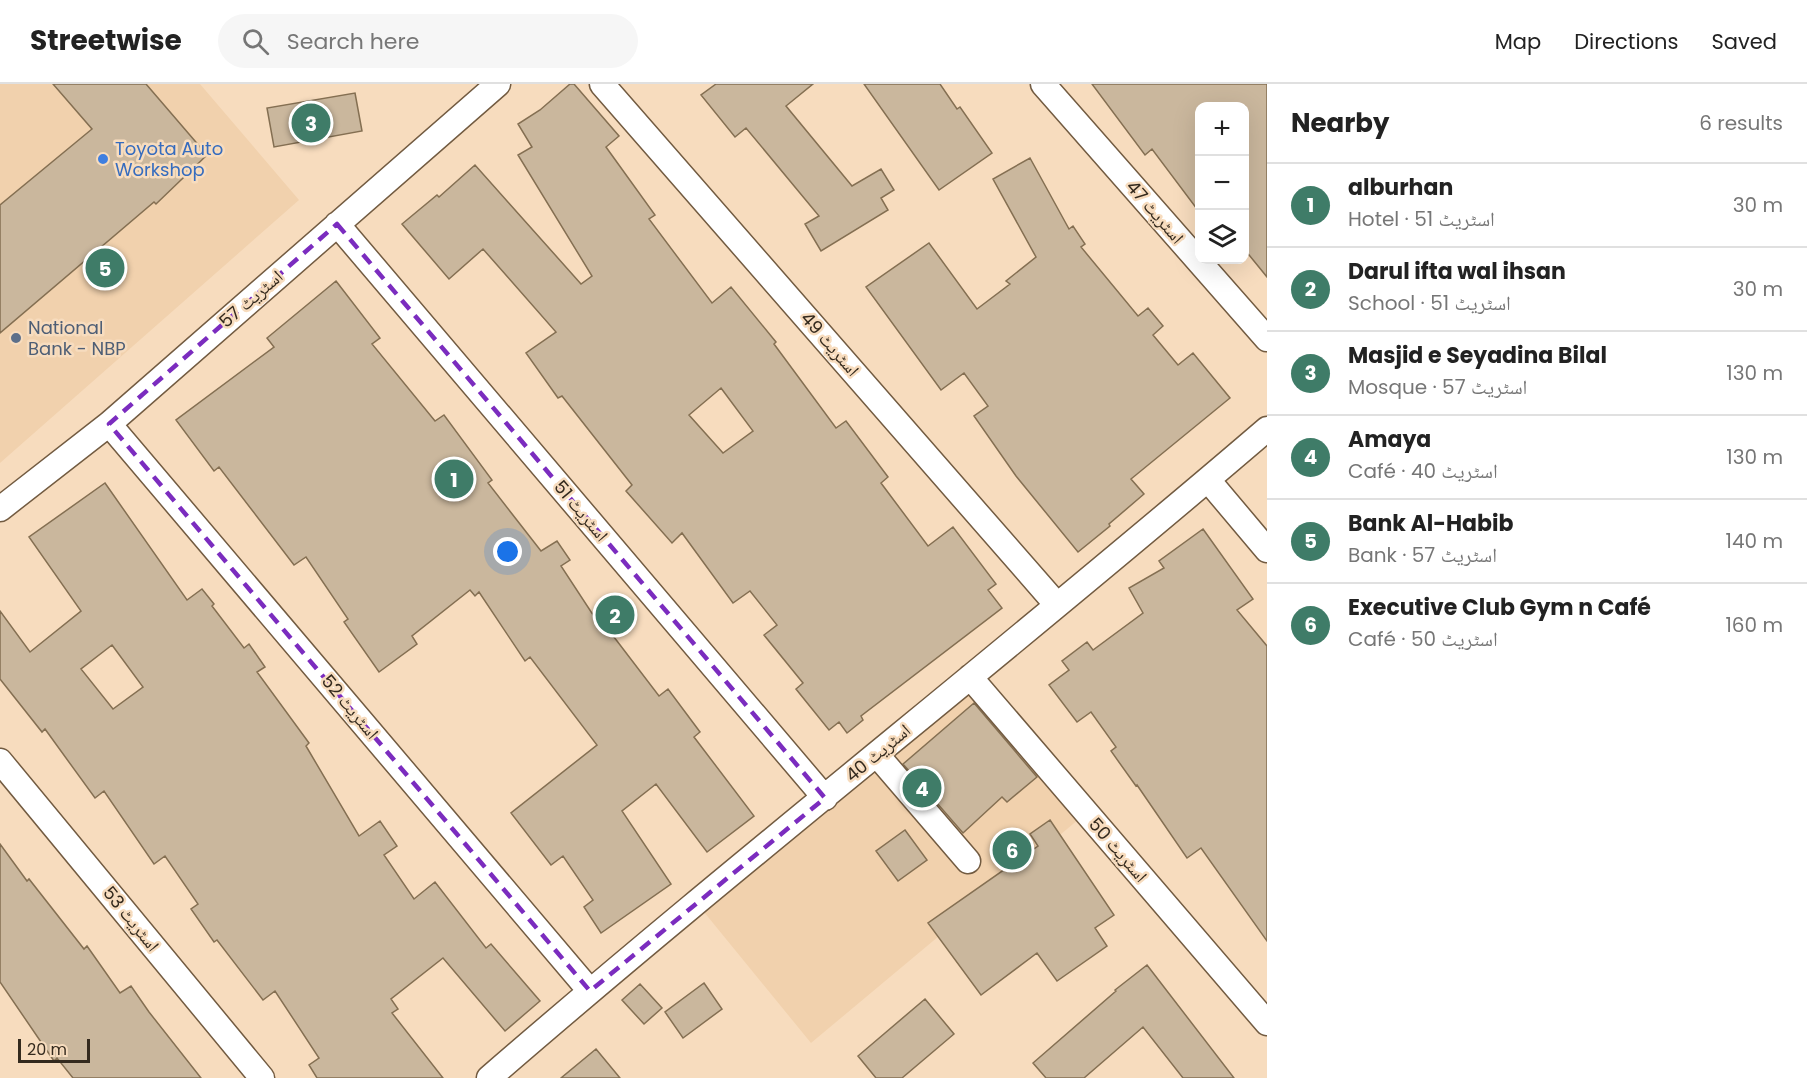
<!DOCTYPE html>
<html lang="en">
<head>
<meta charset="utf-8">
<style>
  body { margin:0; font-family:Poppins,"Noto Naskh Arabic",sans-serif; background:#f6f6f6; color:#222 }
  .controls { position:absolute; right:18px; top:18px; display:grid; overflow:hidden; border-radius:12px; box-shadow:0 6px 24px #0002 }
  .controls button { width:54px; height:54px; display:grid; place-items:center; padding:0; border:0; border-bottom:2px solid #e0e0e0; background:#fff; color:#222; font:30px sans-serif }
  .scale { position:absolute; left:18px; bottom:15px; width:72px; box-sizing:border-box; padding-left:6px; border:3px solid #342a1e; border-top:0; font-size:16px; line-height:21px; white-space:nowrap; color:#342a1e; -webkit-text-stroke:4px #f7dcbe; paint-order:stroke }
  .you { position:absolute; left:508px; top:468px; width:21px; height:21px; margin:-15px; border:4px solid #fff; border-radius:50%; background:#1a73e8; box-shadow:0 0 0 9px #1a73e833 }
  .badge { display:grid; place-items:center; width:39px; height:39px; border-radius:50%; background:#3f7c68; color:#fff; font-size:20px; font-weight:700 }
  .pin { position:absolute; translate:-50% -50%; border:3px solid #fff; box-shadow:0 2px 6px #0006 }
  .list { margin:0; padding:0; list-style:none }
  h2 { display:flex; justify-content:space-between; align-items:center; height:78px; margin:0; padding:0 24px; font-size:26px }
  h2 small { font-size:20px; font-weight:400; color:#767676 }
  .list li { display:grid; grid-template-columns:39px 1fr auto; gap:18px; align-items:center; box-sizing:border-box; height:84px; padding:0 24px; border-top:2px solid #e0e0e0 }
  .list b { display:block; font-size:22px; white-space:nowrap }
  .list p { margin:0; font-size:20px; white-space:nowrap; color:#767676 }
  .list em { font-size:20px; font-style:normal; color:#767676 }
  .icon { flex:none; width:33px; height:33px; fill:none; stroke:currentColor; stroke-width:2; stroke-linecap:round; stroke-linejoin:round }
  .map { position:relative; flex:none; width:1267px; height:994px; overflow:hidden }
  header { display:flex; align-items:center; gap:36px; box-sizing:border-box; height:84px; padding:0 30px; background:#fff; border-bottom:2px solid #e0e0e0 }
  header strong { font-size:28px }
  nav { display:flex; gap:33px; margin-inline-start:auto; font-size:21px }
  .search { width:420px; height:54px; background:#f6f6f6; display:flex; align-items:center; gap:15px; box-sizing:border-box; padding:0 21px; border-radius:33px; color:#767676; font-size:22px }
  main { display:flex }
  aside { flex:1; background:#fff }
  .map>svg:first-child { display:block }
</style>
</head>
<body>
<header>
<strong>Streetwise</strong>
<div class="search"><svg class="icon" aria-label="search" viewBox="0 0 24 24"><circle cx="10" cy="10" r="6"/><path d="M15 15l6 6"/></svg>Search here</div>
<nav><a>Map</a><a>Directions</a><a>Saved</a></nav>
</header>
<main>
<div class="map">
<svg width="1267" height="994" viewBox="0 0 1267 994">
  <rect width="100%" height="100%" fill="#f7dcbe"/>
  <path fill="#f1d1ad" d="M 0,0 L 200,0 L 299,116 L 0,379 Z
    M 967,608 L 1079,735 L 811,959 L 704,828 Z"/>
  <path fill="#cab79d" stroke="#846f52" stroke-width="1.5" fill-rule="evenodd" d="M 53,0 L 146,0 L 207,71 L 156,120 L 154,118 L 0,249 L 0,121 L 92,45 Z
    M 570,0 L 574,0 L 619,52 L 606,63 L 655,131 L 649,135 L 712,219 L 731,203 L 776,258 L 774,260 L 836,344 L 846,337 L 888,393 L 881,399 L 928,462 L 953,443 L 996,500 L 988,506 L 1002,524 L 861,632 L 863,636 L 847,649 L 839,638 L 829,646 L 796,605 L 803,599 L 764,551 L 777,541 L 750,507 L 733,519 L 682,449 L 672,459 L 626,407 L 632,401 L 562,312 L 558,314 L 526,269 L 556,248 L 483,165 L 449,195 L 402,140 L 437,111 L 439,113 L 475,81 L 581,200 L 592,192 L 518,71 L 532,63 L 518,40 L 540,26 ZM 721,304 L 753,347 L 723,369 L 689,331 Z
    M 716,0 L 813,0 L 786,22 L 852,102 L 881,85 L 894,106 L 881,114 L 888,126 L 821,167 L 805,140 L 819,132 L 746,44 L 735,53 L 701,11 Z
    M 864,0 L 940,0 L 957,25 L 960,23 L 992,69 L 939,106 Z
    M 1092,0 L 1267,0 L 1267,193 L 1245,166 L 1245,22 L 1200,22 L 1200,129 L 1152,65 L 1145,71 Z
    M 355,9 L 362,47 L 274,63 L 267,24 Z
    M 1030,74 L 1069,145 L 1073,142 L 1085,160 L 1081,163 L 1138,232 L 1148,224 L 1163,242 L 1153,251 L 1178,281 L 1193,269 L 1230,314 L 1131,395 L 1144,410 L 1109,440 L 1110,442 L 1078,468 L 1016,392 L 974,332 L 988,322 L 964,289 L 941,306 L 866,203 L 929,159 L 977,225 L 1010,200 L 1006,197 L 1036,173 L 993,95 Z
    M 336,197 L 380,254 L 372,260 L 435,337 L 444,331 L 492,396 L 488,399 L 541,467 L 557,457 L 570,476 L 561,482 L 601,543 L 604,540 L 659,612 L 668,605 L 700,648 L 694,653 L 754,732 L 707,768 L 656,700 L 622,727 L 671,800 L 601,849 L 584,823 L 593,816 L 563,772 L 551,781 L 511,729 L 597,661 L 530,573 L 525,577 L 479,508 L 475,512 L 470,506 L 412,552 L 417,560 L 379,588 L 344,538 L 348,535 L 306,473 L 294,481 L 219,383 L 214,387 L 176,336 L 274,263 L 267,254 Z
    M 105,399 L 187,516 L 202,505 L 214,520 L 212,522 L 244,564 L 249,560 L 265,583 L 257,588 L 309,659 L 306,662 L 359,752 L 380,737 L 397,762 L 384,771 L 414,815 L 435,798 L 486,864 L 491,860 L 540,917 L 505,947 L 443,874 L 391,915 L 398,925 L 392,929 L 443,994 L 317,994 L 309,981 L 319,974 L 275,907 L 263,916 L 217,856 L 214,858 L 191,825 L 198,820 L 165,772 L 154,780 L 104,707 L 95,714 L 45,645 L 42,648 L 0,595 L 0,527 L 30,568 L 81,527 L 29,453 ZM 112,561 L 143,603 L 113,625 L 81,585 Z
    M 1203,445 L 1253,515 L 1237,526 L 1267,562 L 1267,857 L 1201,764 L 1187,774 L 1137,701 L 1136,702 L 1111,667 L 1116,663 L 1091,628 L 1077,638 L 1049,601 L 1069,586 L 1062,577 L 1087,558 L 1093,566 L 1143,529 L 1129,504 L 1164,484 L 1159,477 Z
    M 974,619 L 1037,693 L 1007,718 L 1002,713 L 963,749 L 903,680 Z
    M 1050,736 L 1114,831 L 1095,844 L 1107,862 L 1057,897 L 1037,869 L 981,911 L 928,839 L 1038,762 L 1030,750 Z
    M 905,746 L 927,776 L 898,797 L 876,767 Z
    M 0,760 L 27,797 L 29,795 L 84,865 L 87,862 L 120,909 L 131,902 L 149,928 L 201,994 L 73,994 L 57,974 L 54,977 L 0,898 Z
    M 1147,881 L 1234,994 L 1183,994 L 1143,943 L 1084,994 L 1046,994 L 1033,979 L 1116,907 L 1115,906 Z
    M 704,899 L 722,925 L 683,954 L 665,928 Z
    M 640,900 L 662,924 L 644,940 L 622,916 Z
    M 925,915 L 954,950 L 902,994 L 876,994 L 858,972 Z
    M 596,965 L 620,994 L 561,994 Z"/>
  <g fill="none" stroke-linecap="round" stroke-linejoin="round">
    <g stroke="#725b41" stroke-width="27">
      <path id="minor" d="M 602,0 L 1057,521
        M 1043,0 L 1267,255
        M 337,140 L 825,714
        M 109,340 L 590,907
        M 1208,396 L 1267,466
        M 0,425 L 109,340 L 498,0
        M 970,593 L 1267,939
        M 877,671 L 968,777
        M 0,677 L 262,994
        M 489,994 C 744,773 1011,565 1267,345"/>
    </g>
    <use href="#minor" stroke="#fff" stroke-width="24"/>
  </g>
  <path fill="none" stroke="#7b2cbf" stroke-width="4.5" stroke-dasharray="12 8" stroke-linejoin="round" d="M 337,140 L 825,714 L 590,907 L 109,340 Z"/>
  <circle fill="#3f7fe0" stroke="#f7dcbe" stroke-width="2" cx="103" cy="75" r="6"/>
  <circle fill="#5c6f8a" stroke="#f7dcbe" stroke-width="2" cx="16" cy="254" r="6"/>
  <g text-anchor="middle" stroke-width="5" stroke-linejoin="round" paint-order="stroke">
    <g font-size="18" fill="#366cbe" stroke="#f7dcbe" text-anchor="start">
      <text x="115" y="71">Toyota Auto<tspan x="115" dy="21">Workshop</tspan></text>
    </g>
    <g font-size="18" fill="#342a1e" stroke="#f7dcbe">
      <text transform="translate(1155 128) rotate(49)" y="6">اسٹریٹ 47</text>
      <text transform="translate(251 215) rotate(-41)" y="6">اسٹریٹ 57</text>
      <text transform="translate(830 260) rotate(49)" y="6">اسٹریٹ 49</text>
      <text transform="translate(581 427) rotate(50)" y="6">اسٹریٹ 51</text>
      <text transform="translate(350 623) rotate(50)" y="6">اسٹریٹ 52</text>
      <text transform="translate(878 669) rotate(-40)" y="6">اسٹریٹ 40</text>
      <text transform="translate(1118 766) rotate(49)" y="6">اسٹریٹ 50</text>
      <text transform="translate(131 835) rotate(51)" y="6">اسٹریٹ 53</text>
    </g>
    <g font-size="18" fill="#4e5e75" stroke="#f7dcbe" text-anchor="start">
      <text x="28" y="250">National<tspan x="28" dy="21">Bank - NBP</tspan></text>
    </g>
  </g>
</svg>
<div class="controls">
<button>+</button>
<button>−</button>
<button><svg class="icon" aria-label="layers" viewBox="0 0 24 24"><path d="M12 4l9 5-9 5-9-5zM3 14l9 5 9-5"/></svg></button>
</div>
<div class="scale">20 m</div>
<div class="you"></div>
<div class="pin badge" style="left:454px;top:395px">1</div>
<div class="pin badge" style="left:615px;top:531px">2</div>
<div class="pin badge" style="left:311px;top:39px">3</div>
<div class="pin badge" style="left:922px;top:704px">4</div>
<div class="pin badge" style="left:105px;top:184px">5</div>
<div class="pin badge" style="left:1012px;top:766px">6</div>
</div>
<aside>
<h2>Nearby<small>6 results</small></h2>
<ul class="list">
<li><span class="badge">1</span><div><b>alburhan</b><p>Hotel · اسٹریٹ 51</p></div><em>30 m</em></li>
<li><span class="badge">2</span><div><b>Darul ifta wal ihsan</b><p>School · اسٹریٹ 51</p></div><em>30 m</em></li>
<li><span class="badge">3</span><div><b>Masjid e Seyadina Bilal</b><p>Mosque · اسٹریٹ 57</p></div><em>130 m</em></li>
<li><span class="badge">4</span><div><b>Amaya</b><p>Café · اسٹریٹ 40</p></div><em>130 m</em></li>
<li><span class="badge">5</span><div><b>Bank Al-Habib</b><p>Bank · اسٹریٹ 57</p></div><em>140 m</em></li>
<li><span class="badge">6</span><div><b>Executive Club Gym n Café</b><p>Café · اسٹریٹ 50</p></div><em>160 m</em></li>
</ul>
</aside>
</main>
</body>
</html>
